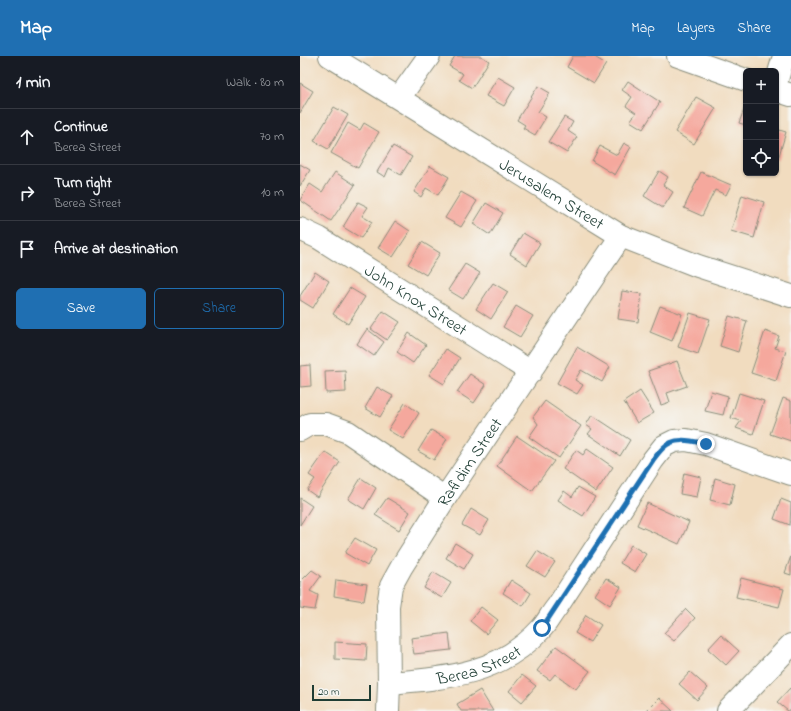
<!DOCTYPE html>
<html lang="en">
<head>
<meta charset="utf-8">
<style>
  body { margin:0; font-family:"Indie Flower",sans-serif; background:#242831; color:#f1f3f6 }
  .controls { position:absolute; right:12px; top:12px; display:grid; overflow:hidden; border-radius:6px; box-shadow:0 1px 3px #0004 }
  .controls button { width:36px; height:36px; display:grid; place-items:center; padding:0; border:0; border-bottom:1px solid #363941; background:#171b24; color:#f1f3f6; font:20px sans-serif }
  .scale { position:absolute; left:12px; bottom:10px; width:59px; box-sizing:border-box; padding-left:4px; border:2px solid #1f3d34; border-top:0; font-size:11px; line-height:14px; white-space:nowrap; color:#1f3d34; -webkit-text-stroke:3px #f6f6f2; paint-order:stroke }
  .stop { position:absolute; width:12px; height:12px; margin:-9px; border:3px solid #1f6fb2; border-radius:50%; background:#fff }
  .stop.end { background:#1f6fb2; border-color:#fff; box-shadow:0 1px 4px #0008 }
  .list { margin:0; padding:0; list-style:none }
  h2 { display:flex; justify-content:space-between; align-items:center; height:52px; margin:0; padding:0 16px; font-size:17px }
  h2 small { font-size:13px; font-weight:400; color:#9ea1a6 }
  .list li { display:grid; grid-template-columns:26px 1fr auto; gap:12px; align-items:center; box-sizing:border-box; height:56px; padding:0 16px; border-top:1px solid #363941 }
  .list b { display:block; font-size:15px; white-space:nowrap }
  .list p { margin:0; font-size:13px; white-space:nowrap; color:#9ea1a6 }
  .list em { font-size:13px; font-style:normal; color:#9ea1a6 }
  .actions { display:flex; gap:8px; padding:12px 16px }
  .actions a { flex:1; padding:9px 0; border:1px solid #1f6fb2; border-radius:6px; text-align:center; font-size:14px; color:#1f6fb2 }
  .actions .main { background:#1f6fb2; color:#fff }
  .icon { flex:none; width:22px; height:22px; fill:none; stroke:currentColor; stroke-width:2; stroke-linecap:round; stroke-linejoin:round }
  .map { position:relative; flex:none; width:491px; height:655px; overflow:hidden }
  header { display:flex; align-items:center; gap:24px; box-sizing:border-box; height:56px; padding:0 20px; background:#1f6fb2; color:#fff }
  header strong { font-size:19px }
  nav { display:flex; gap:22px; margin-inline-start:auto; font-size:14px }
  main { display:flex }
  aside { flex:1; background:#171b24 }
  .map>svg:first-child { display:block }
</style>
</head>
<body>
<header>
<strong>Map</strong>
<nav><a>Map</a><a>Layers</a><a>Share</a></nav>
</header>
<main>
<aside>
<h2>1 min<small>Walk · 80 m</small></h2>
<ul class="list">
<li><svg class="icon" aria-label="ahead" viewBox="0 0 24 24"><path d="M12 20V5M6 11l6-6 6 6"/></svg><div><b>Continue</b><p>Berea Street</p></div><em>70 m</em></li>
<li><svg class="icon" aria-label="right" viewBox="0 0 24 24"><path d="M7 20v-9h11M14 6l5 5-5 5"/></svg><div><b>Turn right</b><p>Berea Street</p></div><em>10 m</em></li>
<li><svg class="icon" aria-label="arrive" viewBox="0 0 24 24"><path d="M6 21V4h12l-3 4 3 4H6"/></svg><div><b>Arrive at destination</b></div></li>
</ul>
<div class="actions"><a class="main">Save</a><a>Share</a></div>
</aside>
<div class="map">
<svg width="491" height="655" viewBox="0 0 491 655">
  <rect width="100%" height="100%" fill="#f6f6f2"/>
  <filter id="ink" filterUnits="userSpaceOnUse"><feTurbulence type="fractalNoise" baseFrequency=".025" numOctaves="2"/><feDisplacementMap in="SourceGraphic" scale="8" xChannelSelector="R" yChannelSelector="G"/><feConvolveMatrix kernelMatrix="1 2 1 2 8 2 1 2 1" color-interpolation-filters="sRGB"/></filter>
  <filter id="wash" filterUnits="userSpaceOnUse"><feTurbulence type="fractalNoise" baseFrequency=".012" numOctaves="4" result="noise"/><feDisplacementMap in="SourceGraphic" scale="16" xChannelSelector="R" yChannelSelector="G"/><feGaussianBlur stdDeviation="0.9" result="paint"/><feColorMatrix in="noise" values="0 0 0 0 0 0 0 0 0 0 0 0 0 0 0 0 0 1.4 0 .05"/><feComposite in="paint" operator="in"/></filter>
  <g filter="url(#wash)">
    <rect width="100%" height="100%" fill="#f1dcbf"/>
    <g id="blocks">
      <path fill="#f5a89d" d="M 155,0 L 181,0 L 189,5 L 172,32 L 159,24 L 163,18 L 149,10 Z
        M 273,0 L 293,0 L 306,8 L 294,27 L 267,11 Z
        M 198,21 L 215,31 L 204,50 L 186,40 Z
        M 328,25 L 360,46 L 343,73 L 330,65 L 336,57 L 326,50 L 332,41 L 322,34 Z
        M 0,27 L 13,35 L 0,57 Z
        M 238,30 L 250,37 L 238,56 L 246,61 L 235,79 L 223,72 L 225,69 L 217,64 Z
        M 396,41 L 416,52 L 394,88 L 375,76 Z
        M 446,48 L 446,69 L 439,67 Z
        M 34,51 L 48,59 L 28,93 L 14,85 Z
        M 264,61 L 273,66 L 268,75 L 277,81 L 267,97 L 248,86 Z
        M 48,67 L 60,74 L 64,67 L 79,76 L 58,112 L 31,97 Z
        M 476,73 L 486,76 L 478,103 L 476,103 Z
        M 324,87 L 331,91 L 315,119 L 292,105 L 300,90 L 317,99 Z
        M 93,90 L 112,101 L 101,119 L 89,112 L 85,121 L 77,116 Z
        M 0,108 L 10,114 L 0,130 Z
        M 130,110 L 149,121 L 138,139 L 126,132 L 121,141 L 114,136 Z
        M 359,115 L 368,121 L 363,129 L 373,136 L 363,152 L 344,140 Z
        M 35,116 L 55,129 L 31,165 L 0,144 L 10,128 L 22,136 Z
        M 401,116 L 431,129 L 426,139 L 415,134 L 402,160 L 384,152 Z
        M 161,136 L 177,145 L 161,171 L 145,162 Z
        M 442,139 L 464,146 L 454,182 L 431,175 Z
        M 58,146 L 68,151 L 62,160 L 72,166 L 61,182 L 43,171 Z
        M 186,147 L 203,157 L 190,179 L 173,168 Z
        M 95,165 L 110,175 L 93,201 L 78,192 Z
        M 223,177 L 240,187 L 227,209 L 210,198 Z
        M 122,186 L 140,197 L 126,219 L 108,208 Z
        M 165,208 L 180,217 L 163,243 L 148,234 Z
        M 15,216 L 29,225 L 13,252 L 0,244 L 0,240 Z
        M 193,227 L 208,236 L 191,263 L 176,253 Z
        M 50,232 L 65,241 L 48,268 L 33,258 Z
        M 322,235 L 342,238 L 338,266 L 318,263 Z
        M 216,250 L 233,260 L 220,281 L 203,271 Z
        M 360,250 L 382,258 L 372,285 L 350,276 Z
        M 83,255 L 100,266 L 87,284 L 71,273 Z
        M 390,257 L 410,263 L 398,298 L 378,291 Z
        M 429,260 L 447,265 L 438,296 L 420,290 Z
        M 67,273 L 84,286 L 74,300 L 57,288 Z
        M 465,275 L 479,280 L 475,292 L 486,295 L 476,325 L 451,317 Z
        M 109,277 L 126,289 L 113,307 L 97,296 Z
        M 277,291 L 310,311 L 302,326 L 281,314 L 275,324 L 283,329 L 277,338 L 257,327 Z
        M 146,293 L 160,302 L 144,328 L 129,319 Z
        M 377,305 L 387,330 L 367,337 L 370,346 L 361,349 L 348,315 Z
        M 10,309 L 11,330 L 0,331 L 0,310 Z
        M 45,314 L 46,336 L 26,337 L 25,315 Z
        M 170,318 L 186,329 L 174,347 L 157,336 Z
        M 77,331 L 93,340 L 80,361 L 65,352 Z
        M 340,335 L 354,357 L 337,367 L 324,346 Z
        M 411,335 L 428,340 L 423,359 L 405,355 Z
        M 439,337 L 464,345 L 453,378 L 436,372 L 441,365 L 431,362 Z
        M 483,342 L 491,345 L 491,385 L 470,378 Z
        M 245,345 L 281,370 L 259,402 L 229,381 L 238,368 L 233,361 Z
        M 105,347 L 119,357 L 103,383 L 88,374 Z
        M 292,359 L 330,384 L 320,400 L 288,378 L 292,373 L 286,369 Z
        M 131,374 L 147,383 L 134,404 L 118,395 Z
        M 217,380 L 254,405 L 232,435 L 197,410 Z
        M 287,393 L 313,411 L 296,436 L 263,413 L 276,394 L 283,399 Z
        M 25,396 L 40,406 L 17,441 L 7,434 L 15,423 L 9,419 Z
        M 384,417 L 401,421 L 397,441 L 380,438 Z
        M 61,422 L 76,432 L 64,453 L 48,443 Z
        M 415,422 L 435,428 L 430,449 L 410,444 Z
        M 278,431 L 295,441 L 283,460 L 258,444 L 264,435 L 272,441 Z
        M 0,442 L 12,450 L 0,469 Z
        M 87,442 L 110,456 L 99,474 L 75,459 Z
        M 481,443 L 491,447 L 490,469 L 474,463 Z
        M 347,447 L 389,466 L 379,488 L 337,469 Z
        M 171,453 L 189,464 L 180,479 L 162,469 Z
        M 55,482 L 76,494 L 67,510 L 45,497 Z
        M 155,487 L 173,498 L 164,513 L 146,502 Z
        M 331,489 L 346,498 L 335,516 L 320,507 Z
        M 237,495 L 255,506 L 245,521 L 227,510 Z
        M 491,500 L 491,519 L 485,517 Z
        M 12,514 L 21,520 L 10,535 L 18,539 L 15,554 L 0,552 L 0,526 Z
        M 133,516 L 151,527 L 142,542 L 124,532 Z
        M 306,522 L 321,531 L 310,549 L 295,539 Z
        M 441,522 L 484,533 L 479,551 L 436,541 Z
        M 36,524 L 67,528 L 64,545 L 34,540 Z
        M 211,524 L 231,537 L 223,550 L 203,537 Z
        M 181,551 L 198,564 L 186,578 L 170,565 Z
        M 386,553 L 395,562 L 374,585 L 364,577 Z
        M 286,559 L 301,569 L 290,586 L 275,577 Z
        M 149,577 L 151,594 L 114,598 L 111,582 Z
        M 421,579 L 439,595 L 426,609 L 408,593 Z
        M 35,586 L 67,588 L 66,605 L 35,603 Z
        M 256,590 L 290,615 L 276,633 L 255,618 L 250,624 L 237,615 Z
        M 390,616 L 408,632 L 397,644 L 379,628 Z
        M 222,619 L 236,630 L 222,646 L 209,635 Z
        M 490,632 L 491,633 L 491,655 L 488,655 L 477,646 Z
        M 180,634 L 193,655 L 161,655 L 157,648 Z
        M 359,642 L 373,655 L 346,655 Z"/>
    </g>
  </g>
  <g filter="url(#ink)">
    <use href="#blocks" fill-opacity="0" stroke="#888c7a" stroke-width="1"/>
    <g fill="none" stroke-linecap="round" stroke-linejoin="round">
      <g stroke="#888c7a" stroke-width="24">
        <g id="minor">
          <path id="s1" d="M 30,0 L 321,180 L 398,210 L 491,240"/>
          <path d="M 378,0 L 446,24"/>
          <path d="M 476,27 L 484,0"/>
          <path d="M 476,34 L 491,39"/>
          <path d="M 99,42 L 129,0"/>
          <path id="s2" d="M 0,173 L 19,182 L 231,316"/>
          <path d="M 0,374 L 10,368 L 26,368 L 48,376 L 145,442"/>
          <path id="s3" d="M 89,627 C 146,622 199,619 241,573 C 247,567 251,558 257,551 L 353,404 L 364,390 L 374,385 L 386,384 L 406,388 L 491,418"/>
          <path id="s4" d="M 88,655 L 89,627 L 88,550 L 91,530 L 102,510 L 145,442 L 321,180"/>
          <path d="M 428,655 L 491,589"/>
        </g>
      </g>
      <use href="#minor" stroke="#fff" stroke-width="22"/>
    </g>
  </g>
  <g fill="none" stroke-linecap="round" stroke-linejoin="round" filter="url(#ink)">
    <path stroke="#1f6fb2" stroke-width="5" d="M 242,572 L 353,404 C 356,400 359,396 363,392 C 374,380 392,385 406,388"/>
  </g>
  <g text-anchor="middle" stroke-width="3" stroke-linejoin="round" paint-order="stroke">
    <g font-size="17" fill="#1f3d34" stroke="#f6f6f2">
      <text dy="6" stroke="none"><textPath href="#s1" startOffset="261">Jerusalem Street</textPath></text>
      <text dy="6" stroke="none"><textPath href="#s2" startOffset="136">John Knox Street</textPath></text>
      <text dy="6" stroke="none"><textPath href="#s4" startOffset="272">Rafidim Street</textPath></text>
      <text dy="6" stroke="none"><textPath href="#s3" startOffset="92">Berea Street</textPath></text>
    </g>
  </g>
</svg>
<div class="controls">
<button>+</button>
<button>−</button>
<button><svg class="icon" aria-label="locate" viewBox="0 0 24 24"><circle cx="12" cy="12" r="6"/><path d="M12 2v4M12 18v4M2 12h4M18 12h4"/></svg></button>
</div>
<div class="scale">20 m</div>
<div class="stop" style="left:242px;top:572px"></div>
<div class="stop end" style="left:406px;top:388px"></div>
</div>
</main>
</body>
</html>
